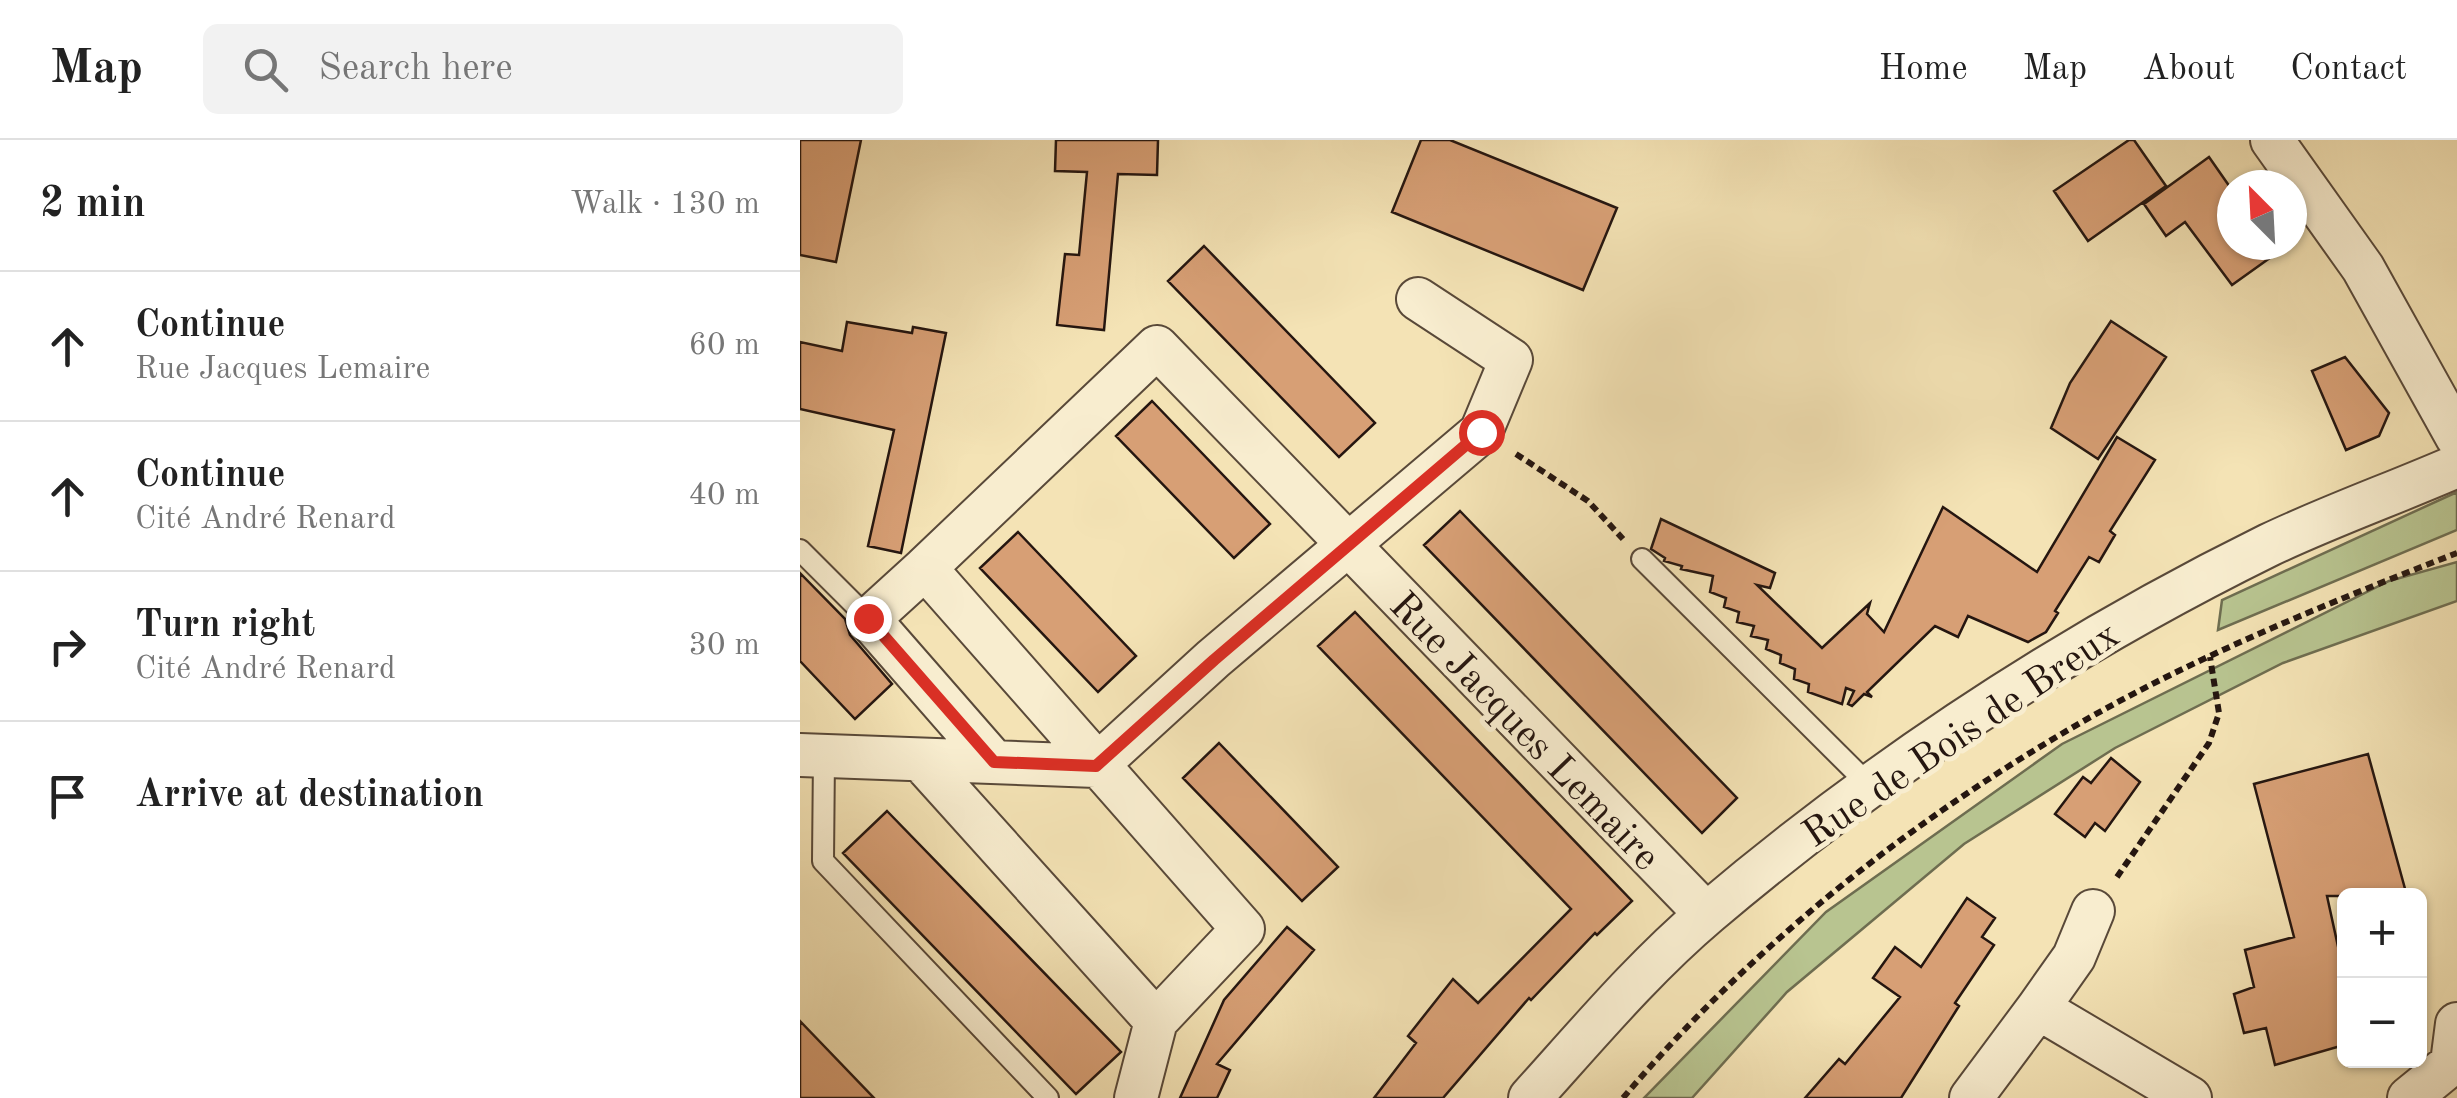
<!DOCTYPE html>
<html lang="en">
<head>
<meta charset="utf-8">
<style>
  body { margin:0; font-family:"Old Standard TT",serif; background:#f2f2f2; color:#222 }
  .controls { position:absolute; right:30px; bottom:30px; display:grid; overflow:hidden; border-radius:15px; box-shadow:0 2px 8px #0004 }
  .controls button { width:90px; height:90px; display:grid; place-items:center; padding:0; border:0; border-bottom:2px solid #e0e0e0; background:#fff; color:#222; font:50px sans-serif }
  .compass { position:absolute; left:1417px; top:30px; width:90px; height:90px; border-radius:50%; background:#fff; box-shadow:0 2px 8px #0004; rotate:336deg }
  .stop { position:absolute; width:30px; height:30px; margin:-22px; border:8px solid #d93025; border-radius:50%; background:#fff }
  .stop.end { background:#d93025; border-color:#fff; box-shadow:0 2px 10px #0008 }
  .list { margin:0; padding:0; list-style:none }
  h2 { display:flex; justify-content:space-between; align-items:center; height:130px; margin:0; padding:0 40px; font-size:42px }
  h2 small { font-size:32px; font-weight:400; color:#767676 }
  .list li { display:grid; grid-template-columns:65px 1fr auto; gap:30px; align-items:center; box-sizing:border-box; height:150px; padding:0 40px; border-top:2px solid #e0e0e0 }
  .list b { display:block; font-size:38px; white-space:nowrap }
  .list p { margin:0; font-size:32px; white-space:nowrap; color:#767676 }
  .list em { font-size:32px; font-style:normal; color:#767676 }
  .icon { flex:none; width:55px; height:55px; fill:none; stroke:currentColor; stroke-width:2; stroke-linecap:round; stroke-linejoin:round }
  .map { position:relative; flex:none; width:1657px; height:958px; overflow:hidden }
  header { display:flex; align-items:center; gap:60px; box-sizing:border-box; height:140px; padding:0 50px; background:#fff; border-bottom:2px solid #e0e0e0 }
  header strong { font-size:48px }
  nav { display:flex; gap:55px; margin-inline-start:auto; font-size:35px }
  .search { width:700px; height:90px; background:#f2f2f2; display:flex; align-items:center; gap:25px; box-sizing:border-box; padding:0 35px; border-radius:15px; color:#767676; font-size:38px }
  main { display:flex }
  aside { flex:1; background:#fff }
  .map>svg:first-child { display:block }
</style>
</head>
<body>
<header>
<strong>Map</strong>
<div class="search"><svg class="icon" aria-label="search" viewBox="0 0 24 24"><circle cx="10" cy="10" r="6"/><path d="M15 15l6 6"/></svg>Search here</div>
<nav><a>Home</a><a>Map</a><a>About</a><a>Contact</a></nav>
</header>
<main>
<aside>
<h2>2 min<small>Walk · 130 m</small></h2>
<ul class="list">
<li><svg class="icon" aria-label="ahead" viewBox="0 0 24 24"><path d="M12 20V5M6 11l6-6 6 6"/></svg><div><b>Continue</b><p>Rue Jacques Lemaire</p></div><em>60 m</em></li>
<li><svg class="icon" aria-label="ahead" viewBox="0 0 24 24"><path d="M12 20V5M6 11l6-6 6 6"/></svg><div><b>Continue</b><p>Cité André Renard</p></div><em>40 m</em></li>
<li><svg class="icon" aria-label="right" viewBox="0 0 24 24"><path d="M7 20v-9h11M14 6l5 5-5 5"/></svg><div><b>Turn right</b><p>Cité André Renard</p></div><em>30 m</em></li>
<li><svg class="icon" aria-label="arrive" viewBox="0 0 24 24"><path d="M6 21V4h12l-3 4 3 4H6"/></svg><div><b>Arrive at destination</b></div></li>
</ul>
</aside>
<div class="map">
<svg width="1657" height="958" viewBox="0 0 1657 958">
  <rect width="100%" height="100%" fill="#f4e3b5"/>
  <filter id="stains"><feTurbulence type="fractalNoise" baseFrequency=".002" numOctaves="4"/><feColorMatrix values="0 0 0 0 .2 0 0 0 0 .09 0 0 0 0 .02 0 0 0 .5 -.17"/></filter>
  <radialGradient id="worn" r=".72"><stop offset=".6" stop-color="#630" stop-opacity="0"/><stop offset="1" stop-color="#630" stop-opacity=".3"/></radialGradient>
  <path fill="#b8c490" stroke="#6e6d50" stroke-width="2.5" d="M 1657,352 L 1657,390 L 1418,490 L 1422,460 Z
    M 1657,422 L 1657,461 L 1483,523 L 1315,608 L 1164,704 L 987,852 L 892,958 L 844,958 L 1026,772 L 1262,604 L 1589,441 Z"/>
  <path fill="#d79f75" stroke="#251610" stroke-width="2.5" d="M 0,0 L 61,0 L 36,122 L 0,115 Z
    M 256,0 L 358,0 L 357,35 L 318,34 L 304,190 L 257,185 L 265,114 L 279,115 L 287,32 L 255,31 Z
    M 621,0 L 650,0 L 817,68 L 783,150 L 592,72 Z
    M 1329,0 L 1334,0 L 1366,46 L 1288,101 L 1254,51 Z
    M 1409,17 L 1432,50 L 1432,105 L 1488,105 L 1432,145 L 1385,82 L 1366,96 L 1344,64 Z
    M 404,106 L 575,283 L 539,317 L 368,141 Z
    M 1311,181 L 1366,217 L 1298,319 L 1251,288 L 1270,243 Z
    M 47,182 L 112,193 L 113,187 L 146,193 L 101,413 L 68,406 L 94,290 L 0,269 L 0,202 L 42,211 Z
    M 1545,217 L 1589,273 L 1579,296 L 1546,310 L 1512,231 Z
    M 352,261 L 470,384 L 434,418 L 316,296 Z
    M 1317,297 L 1355,320 L 1310,391 L 1315,395 L 1299,422 L 1289,417 L 1255,471 L 1258,473 L 1246,492 L 1228,502 L 1168,476 L 1158,497 L 1135,486 L 1067,552 L 1072,557 L 1064,554 L 1052,566 L 1048,564 L 1054,551 L 1046,548 L 1042,564 L 1008,552 L 1009,544 L 994,539 L 995,529 L 980,523 L 981,515 L 966,509 L 968,500 L 951,496 L 954,486 L 937,482 L 939,472 L 924,467 L 926,458 L 910,452 L 913,436 L 881,429 L 882,426 L 864,421 L 865,418 L 851,409 L 861,379 L 975,433 L 970,448 L 957,445 L 1022,508 L 1070,463 L 1067,474 L 1084,492 L 1143,367 L 1237,432 Z
    M 660,371 L 937,658 L 902,693 L 624,405 Z
    M 218,392 L 336,516 L 298,552 L 180,428 Z
    M 0,433 L 45,479 L 50,495 L 92,544 L 55,579 L 0,521 Z
    M 555,472 L 832,761 L 797,795 L 795,793 L 731,860 L 729,858 L 643,958 L 574,958 L 616,903 L 608,896 L 653,839 L 678,863 L 771,769 L 518,506 Z
    M 419,603 L 538,727 L 502,761 L 383,638 Z
    M 1568,614 L 1607,756 L 1527,756 L 1544,834 L 1544,905 L 1475,925 L 1466,888 L 1444,893 L 1434,854 L 1454,847 L 1445,810 L 1494,797 L 1454,644 Z
    M 1311,618 L 1340,642 L 1305,691 L 1295,683 L 1285,697 L 1255,674 L 1283,637 L 1291,643 Z
    M 87,671 L 321,912 L 276,954 L 43,713 Z
    M 1167,758 L 1195,778 L 1182,797 L 1194,805 L 1155,863 L 1159,866 L 1101,958 L 1005,958 L 1039,919 L 1045,924 L 1100,857 L 1073,838 L 1095,807 L 1121,827 Z
    M 487,787 L 514,810 L 417,924 L 430,930 L 417,958 L 380,958 L 424,860 Z
    M 0,881 L 74,958 L 0,958 Z"/>
  <g fill="none" stroke-linecap="round" stroke-linejoin="round">
    <g stroke="#594939" stroke-width="24">
      <path id="service" d="M 0,410 L 69,479
        M 842,419 L 1070,646
        M 24,616 L 23,721 L 248,958"/>
    </g>
    <g stroke="#594939" stroke-width="46">
      <path id="minor" d="M 1472,0 L 1563,128 L 1657,297
        M 125,428 L 357,207 L 906,774
        M 0,615 L 296,626 L 413,519 L 681,292 L 711,220 L 618,159
        M 121,620 L 356,881
        M 194,622 L 69,479 L 125,428 L 443,789 L 356,881 L 336,958
        M 1238,868 L 1274,817 L 1293,771
        M 730,958 C 787,895 843,828 908,773 C 1079,628 1268,504 1469,405 C 1530,376 1595,353 1657,326
        M 1171,958 L 1238,868 L 1390,958
        M 1609,958 L 1652,923 L 1657,884"/>
    </g>
    <path stroke="#251610" stroke-width="6" stroke-dasharray="8 5" stroke-linecap="butt" d="M 716,314 L 788,361 L 823,399
      M 1317,737 L 1409,603 L 1419,573 L 1410,517
      M 823,958 C 946,813 1094,693 1258,596 C 1383,521 1521,466 1657,413"/>
    <use href="#service" stroke="#f8edcf" stroke-width="20"/>
    <use href="#minor" stroke="#f8edcf" stroke-width="42"/>
  </g>
  <g fill="none" stroke-linecap="round" stroke-linejoin="round">
    <path stroke="#d93025" stroke-width="12" d="M 68,478 L 194,622 L 296,626 L 414,520 L 681,292"/>
  </g>
  <g text-anchor="middle" stroke-width="10" stroke-linejoin="round" paint-order="stroke">
    <g font-size="40" fill="#251610" stroke="#f8edcf">
      <text transform="translate(726 590) rotate(46)" y="14">Rue Jacques Lemaire</text>
      <text transform="translate(1160 593) rotate(-34)" y="14">Rue de Bois de Breux</text>
    </g>
  </g>
  <rect width="100%" height="100%" filter="url(#stains)"/>
  <rect width="100%" height="100%" fill="url(#worn)"/>
</svg>
<div class="controls">
<button>+</button>
<button>−</button>
</div>
<svg class="compass" viewBox="-18 -18 36 36"><path d="M0-13l5 13h-10z" fill="#e53935"/><path d="M0 13l5-13h-10z" fill="#767676"/></svg>
<div class="stop" style="left:681px;top:292px"></div>
<div class="stop end" style="left:68px;top:478px"></div>
</div>
</main>
</body>
</html>
